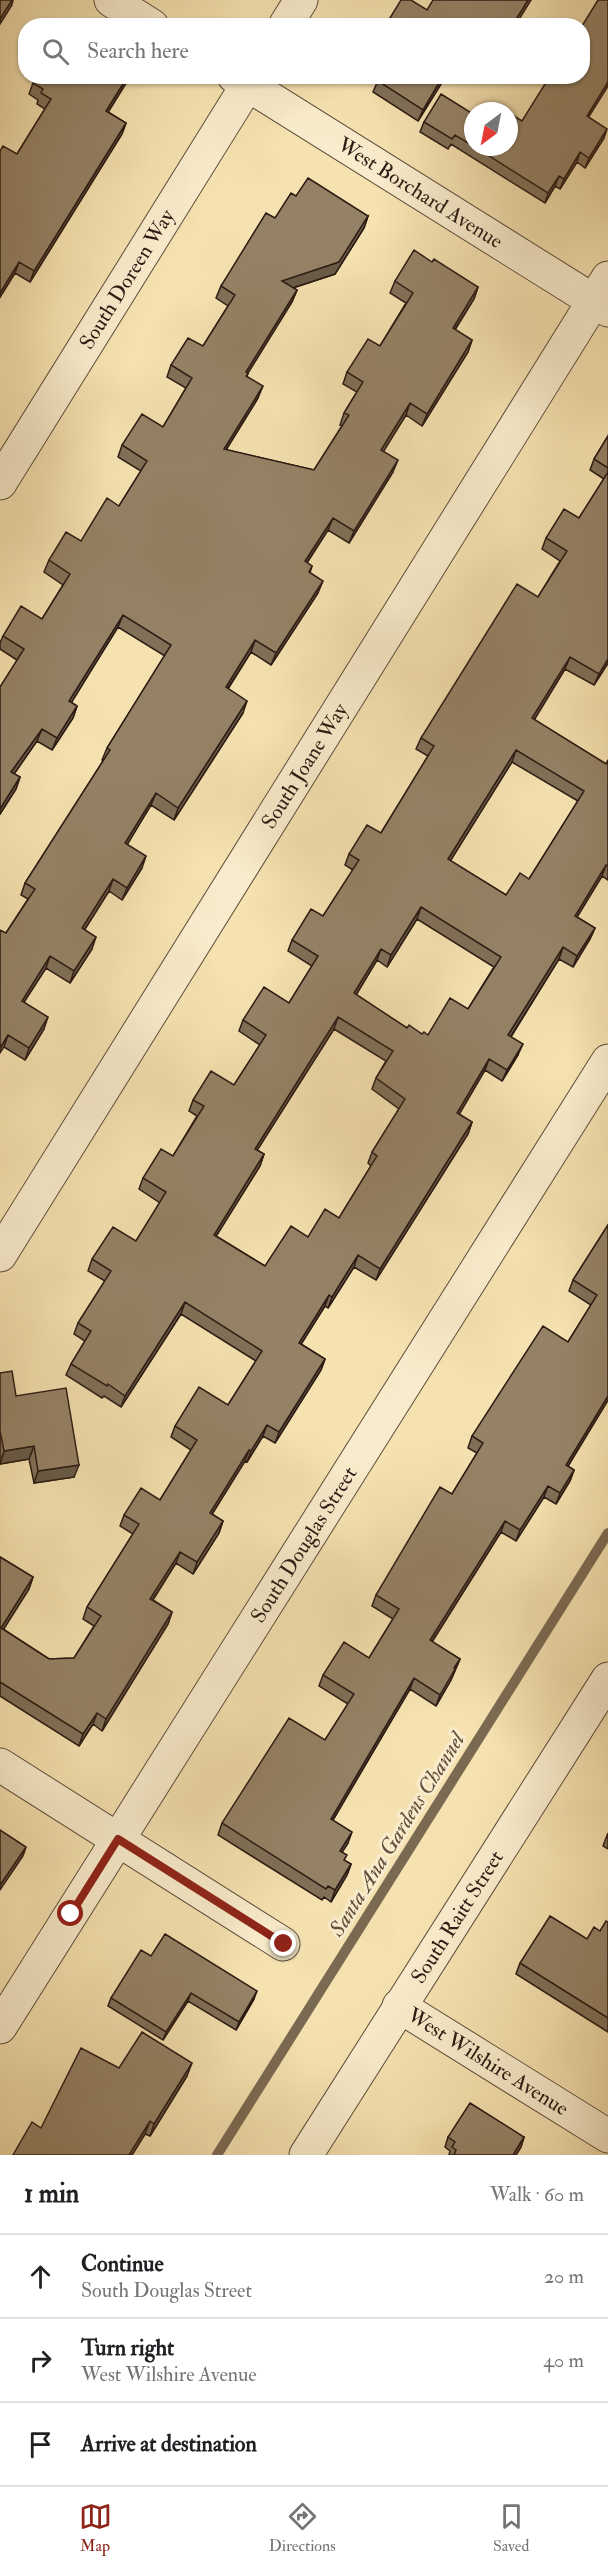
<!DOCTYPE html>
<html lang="en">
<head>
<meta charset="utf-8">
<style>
  body { margin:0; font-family:"IM FELL Double Pica",serif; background:#f2f2f2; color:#202124 }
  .compass { position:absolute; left:464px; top:102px; width:54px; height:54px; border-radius:50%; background:#fff; box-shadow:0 2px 4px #0004; rotate:212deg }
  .stop { position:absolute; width:18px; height:18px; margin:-14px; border:4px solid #8f2418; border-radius:50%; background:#fff }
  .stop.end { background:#8f2418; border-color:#fff; box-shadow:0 2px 6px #0008 }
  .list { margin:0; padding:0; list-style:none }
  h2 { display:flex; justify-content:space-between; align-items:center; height:78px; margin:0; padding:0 24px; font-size:26px }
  h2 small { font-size:20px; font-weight:400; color:#757577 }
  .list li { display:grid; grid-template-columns:39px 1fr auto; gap:18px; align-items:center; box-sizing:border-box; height:84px; padding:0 24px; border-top:2px solid #e0e0e0 }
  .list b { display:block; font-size:22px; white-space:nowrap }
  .list p { margin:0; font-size:20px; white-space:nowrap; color:#757577 }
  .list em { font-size:20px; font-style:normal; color:#757577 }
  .icon { flex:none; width:33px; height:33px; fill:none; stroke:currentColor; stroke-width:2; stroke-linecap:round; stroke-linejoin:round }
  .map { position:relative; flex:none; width:608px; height:2155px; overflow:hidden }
  .search { position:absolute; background:#fff; box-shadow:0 2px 4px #0004; left:18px; right:18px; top:18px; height:66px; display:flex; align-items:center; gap:15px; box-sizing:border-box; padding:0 21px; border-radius:24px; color:#757577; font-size:22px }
  .sheet { height:330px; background:#fff }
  nav { display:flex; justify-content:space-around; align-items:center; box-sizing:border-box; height:84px; border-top:2px solid #e0e0e0; background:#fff; font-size:16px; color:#757577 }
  nav a { display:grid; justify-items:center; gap:3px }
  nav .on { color:#8f2418 }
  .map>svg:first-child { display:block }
</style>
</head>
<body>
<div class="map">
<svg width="608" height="2155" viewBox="0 0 608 2155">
  <rect width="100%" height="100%" fill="#f6e2b1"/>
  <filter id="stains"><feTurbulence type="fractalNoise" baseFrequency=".00333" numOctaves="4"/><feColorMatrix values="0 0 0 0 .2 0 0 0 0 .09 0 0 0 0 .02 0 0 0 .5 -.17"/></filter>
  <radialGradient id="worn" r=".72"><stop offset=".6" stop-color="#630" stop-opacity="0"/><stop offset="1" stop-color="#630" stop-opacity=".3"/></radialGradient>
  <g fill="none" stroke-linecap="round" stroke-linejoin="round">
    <path stroke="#7b6a52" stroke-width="10" d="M 217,2155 L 608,1533"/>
    <g stroke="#5e4d3b" stroke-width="35">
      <g id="minor">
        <path d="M 111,0 L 152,26"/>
        <path d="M 285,26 L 301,0"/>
        <path id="s1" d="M 234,76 L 608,310"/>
        <path id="s2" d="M 0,483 L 253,76"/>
        <path id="s3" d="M 0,1255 L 608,278"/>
        <path d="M 0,1765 L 283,1944"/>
        <path id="s4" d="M 399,2006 L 608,2136"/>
        <path id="s5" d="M 0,2027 L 608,1061"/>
        <path id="s6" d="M 306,2155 L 608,1679"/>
      </g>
    </g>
    <use href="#minor" stroke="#f9eccc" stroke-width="33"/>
  </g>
  <path fill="#807058" stroke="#2b1b14" stroke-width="1.5" fill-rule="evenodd" d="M 380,76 L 446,76 L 418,121 L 373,92 Z
    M 128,80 L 108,112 L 126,123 L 122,134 L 30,282 L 15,273 L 0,297 L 0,151 L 17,154 L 45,109 L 37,104 L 38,100 L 29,94 L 33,83 Z
    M 473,114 L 473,147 L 509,147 L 522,121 L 589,117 L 604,138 L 585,168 L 577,162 L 560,189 L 555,186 L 545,203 L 451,144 L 448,149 L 420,132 L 424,122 Z
    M 296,196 L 368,216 L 364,228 L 335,274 L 293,288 L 297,290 L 292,302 L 248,373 L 247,376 L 258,398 L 226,450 L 314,470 L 342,426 L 340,425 L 344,413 L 357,392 L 343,384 L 347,372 L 380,346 L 406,303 L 390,293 L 395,281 L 432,262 L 478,287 L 474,299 L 455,330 L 472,340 L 468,352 L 422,426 L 406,415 L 383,451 L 393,472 L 349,543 L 328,530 L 307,563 L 312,566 L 310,573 L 318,593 L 271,665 L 251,652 L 228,689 L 243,713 L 174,820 L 151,805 L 127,844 L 142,868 L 122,900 L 109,891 L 85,929 L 92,949 L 70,983 L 46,968 L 24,1002 L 44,1029 L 25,1060 L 4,1047 L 6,933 L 28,899 L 21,895 L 25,883 L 103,761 L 102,760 L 107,748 L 165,656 L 118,627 L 71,702 L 77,706 L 73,718 L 52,750 L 37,741 L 14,774 L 20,777 L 16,789 L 0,814 L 17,660 L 0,649 L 0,643 L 3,636 L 42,619 L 63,585 L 44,572 L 49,560 L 81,541 L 119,506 L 141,471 L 118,457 L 122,445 L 163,427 L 186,388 L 167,377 L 171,365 L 203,346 L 228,306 L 216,298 L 221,286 L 275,218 Z
    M 608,436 L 608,663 L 594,685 L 565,669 L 534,720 L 606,764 L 608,760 L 608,880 L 602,876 L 577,917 L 595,928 L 590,939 L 573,967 L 559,959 L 511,1037 L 518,1055 L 502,1081 L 485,1070 L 459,1114 L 472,1122 L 468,1134 L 376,1280 L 354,1267 L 328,1308 L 325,1306 L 301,1344 L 325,1359 L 321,1370 L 275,1443 L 263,1436 L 247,1462 L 245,1461 L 212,1514 L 223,1521 L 219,1533 L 193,1574 L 176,1563 L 153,1600 L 172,1612 L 168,1624 L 102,1731 L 93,1724 L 79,1746 L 0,1696 L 0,1557 L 33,1577 L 29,1589 L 3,1629 L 49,1659 L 74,1658 L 94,1626 L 83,1619 L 87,1607 L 133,1534 L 120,1526 L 124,1515 L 160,1500 L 191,1450 L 171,1437 L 175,1426 L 228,1405 L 256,1361 L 181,1314 L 121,1407 L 104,1396 L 102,1398 L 66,1375 L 71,1364 L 85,1341 L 74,1334 L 78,1323 L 105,1281 L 88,1271 L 92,1259 L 136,1241 L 160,1203 L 139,1189 L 143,1178 L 173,1156 L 197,1116 L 189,1111 L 193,1100 L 234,1085 L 260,1045 L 239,1031 L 243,1020 L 289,1003 L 312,966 L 288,951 L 292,940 L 323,916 L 353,870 L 345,865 L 349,854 L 381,833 L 428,756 L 416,749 L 421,738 L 538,597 L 560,561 L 542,549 L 546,538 L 579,518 L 604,479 L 590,470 L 594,459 ZM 512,762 L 578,801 L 529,879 L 506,895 L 450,861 ZM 417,919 L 494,967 L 468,1009 L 428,1035 L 422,1034 L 407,1028 L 356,995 L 377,960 L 387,967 ZM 334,1029 L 386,1061 L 376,1078 L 372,1089 L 399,1109 L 372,1152 L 368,1163 L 371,1166 L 339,1218 L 308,1237 L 265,1266 L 216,1236 L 260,1166 L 264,1154 L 257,1150 Z
    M 608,1225 L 608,1400 L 568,1466 L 574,1470 L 570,1481 L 556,1504 L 544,1497 L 516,1541 L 501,1532 L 432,1642 L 460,1659 L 451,1680 L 436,1706 L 410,1689 L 333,1820 L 348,1843 L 342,1852 L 345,1861 L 351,1864 L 347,1875 L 331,1902 L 324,1897 L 322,1900 L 218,1835 L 222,1823 L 325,1740 L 348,1704 L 319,1686 L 323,1675 L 369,1658 L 393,1619 L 372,1606 L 376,1595 L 452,1494 L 477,1453 L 468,1448 L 472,1436 L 568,1342 L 591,1305 L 569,1291 L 573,1280 Z
    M 0,1373 L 16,1396 L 74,1477 L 34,1483 L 29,1459 L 0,1464 Z
    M 608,1833 L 608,1849 L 603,1846 Z
    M 608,1922 L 608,2032 L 516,1974 L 520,1963 L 587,1939 L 600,1931 Z
    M 151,1956 L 254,1999 L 236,2030 L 188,2001 L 163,2040 L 108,2006 L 111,1998 Z
    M 119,2068 L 187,2076 L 150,2136 L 145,2134 L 132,2155 L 13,2155 L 41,2128 Z
    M 448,2137 L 524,2137 L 521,2147 L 516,2155 L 449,2155 L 450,2151 L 445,2147 Z"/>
  <path fill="#685b47" stroke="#2b1b14" stroke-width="1.5" d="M 12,0 L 13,0 L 12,5 L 0,24 L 0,19 Z
    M 528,0 L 531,0 L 515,26 L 512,26 Z
    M 128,76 L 130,76 L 128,80 L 102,122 L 106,111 Z
    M 443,76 L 446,76 L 418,121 L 423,110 Z
    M 608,82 L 608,86 L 583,126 L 587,116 Z
    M 126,123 L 122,134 L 30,282 L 34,271 Z
    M 607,129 L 604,138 L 585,168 L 589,158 Z
    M 580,152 L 577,162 L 560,189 L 564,179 Z
    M 559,176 L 555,186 L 545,203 L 548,193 Z
    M 368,216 L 364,228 L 335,274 L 277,293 L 282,281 Z
    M 19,262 L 15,273 L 0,297 L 0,293 Z
    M 478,287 L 474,299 L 448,340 L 453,328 Z
    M 297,290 L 292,302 L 241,384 L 246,372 Z
    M 472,340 L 468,352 L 422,426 L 427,414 Z
    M 263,386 L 258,398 L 219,461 L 224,449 Z
    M 410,403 L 406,415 L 377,462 L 381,450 Z
    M 398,460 L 393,472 L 349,543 L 354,531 Z
    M 333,518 L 328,530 L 300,573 L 305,561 Z
    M 323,581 L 318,593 L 271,665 L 276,653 Z
    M 123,615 L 118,627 L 65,713 L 69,701 Z
    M 255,640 L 251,652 L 221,699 L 226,687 Z
    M 570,657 L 565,669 L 528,730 L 532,718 Z
    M 608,659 L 608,663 L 594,685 L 599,674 Z
    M 247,701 L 243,713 L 174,820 L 178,808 Z
    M 77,706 L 73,718 L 52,750 L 57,738 Z
    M 42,729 L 37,741 L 7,784 L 11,772 Z
    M 516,750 L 512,762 L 444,871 L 448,859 Z
    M 20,777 L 16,789 L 0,814 L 0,809 Z
    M 156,793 L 151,805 L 121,855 L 125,843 Z
    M 146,856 L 142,868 L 122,900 L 127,888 Z
    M 606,865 L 602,876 L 571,927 L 575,916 Z
    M 113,879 L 109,891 L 78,940 L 82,928 Z
    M 421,907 L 417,919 L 387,967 L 391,955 Z
    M 595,928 L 590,939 L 573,967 L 577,956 Z
    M 96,937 L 92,949 L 70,983 L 74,971 Z
    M 563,947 L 559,959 L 504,1047 L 508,1035 Z
    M 381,949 L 377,960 L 350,1005 L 354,993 Z
    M 50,956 L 46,968 L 17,1013 L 22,1001 Z
    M 48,1017 L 44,1029 L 25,1060 L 29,1048 Z
    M 338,1017 L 334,1029 L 251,1160 L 255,1149 Z
    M 8,1035 L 4,1047 L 0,1053 L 0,1048 Z
    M 523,1044 L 518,1055 L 502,1081 L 507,1070 Z
    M 489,1059 L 485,1070 L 453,1125 L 457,1113 Z
    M 472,1122 L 468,1134 L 376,1280 L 380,1269 Z
    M 264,1154 L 260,1166 L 210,1246 L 214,1235 Z
    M 358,1255 L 354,1267 L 328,1308 L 332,1297 Z
    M 329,1295 L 325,1306 L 295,1354 L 299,1343 Z
    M 185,1302 L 181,1314 L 121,1407 L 125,1396 Z
    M 325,1359 L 321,1370 L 275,1443 L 279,1432 Z
    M 608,1396 L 608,1400 L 562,1476 L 566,1465 Z
    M 267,1425 L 263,1436 L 247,1462 L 251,1451 Z
    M 34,1446 L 29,1459 L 0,1464 L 4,1451 Z
    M 249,1450 L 245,1461 L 206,1524 L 210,1513 Z
    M 79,1465 L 74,1477 L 34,1483 L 38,1471 Z
    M 574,1470 L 570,1481 L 556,1504 L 560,1493 Z
    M 548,1486 L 544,1497 L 516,1541 L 520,1530 Z
    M 223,1521 L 219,1533 L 193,1574 L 197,1562 Z
    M 505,1521 L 501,1532 L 426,1651 L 430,1640 Z
    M 180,1552 L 176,1563 L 146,1610 L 150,1599 Z
    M 33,1577 L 29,1589 L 0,1635 L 1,1628 Z
    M 172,1612 L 168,1624 L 102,1731 L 106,1719 Z
    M 460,1659 L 451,1680 L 436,1706 L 440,1695 Z
    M 414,1678 L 410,1689 L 327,1830 L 331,1819 Z
    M 97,1713 L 93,1724 L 79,1746 L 83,1734 Z
    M 352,1832 L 348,1843 L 336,1862 L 340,1851 Z
    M 26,1847 L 23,1856 L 0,1890 L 0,1885 Z
    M 351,1864 L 347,1875 L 331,1902 L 335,1890 Z
    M 257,1991 L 254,1999 L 236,2030 L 239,2022 Z
    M 191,1993 L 188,2001 L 163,2040 L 166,2032 Z
    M 192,2063 L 187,2076 L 150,2136 L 154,2124 Z
    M 150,2121 L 145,2134 L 132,2155 L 129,2155 Z
    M 524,2137 L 521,2147 L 516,2155 L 513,2155 Z"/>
  <path fill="#958266" stroke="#2b1b14" stroke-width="1.5" fill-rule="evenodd" d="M 0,0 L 12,0 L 0,19 Z
    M 401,0 L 411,0 L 427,10 L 433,0 L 528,0 L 512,26 L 385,26 Z
    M 598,0 L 608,0 L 608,82 L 587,116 L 607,129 L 589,158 L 580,152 L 564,179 L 559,176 L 548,193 L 475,147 L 509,147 L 509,117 L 511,114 L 522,121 L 550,76 L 582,76 L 582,26 Z
    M 37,76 L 128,76 L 106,111 L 126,123 L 34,271 L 19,262 L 0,293 L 0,151 L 3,146 L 17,154 L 51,99 L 41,93 L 43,89 L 33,83 Z
    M 380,76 L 443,76 L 423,110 L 378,81 Z
    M 441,94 L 473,114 L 473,146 L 455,135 L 452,139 L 424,122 Z
    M 308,178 L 368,216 L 339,262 L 282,281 L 297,290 L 246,372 L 248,374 L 246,376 L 263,386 L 224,449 L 314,470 L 349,415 L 344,413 L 363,382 L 347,372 L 368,339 L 380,346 L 413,293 L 395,281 L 414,250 L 432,262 L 434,259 L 478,287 L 453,328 L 472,340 L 427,414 L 410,403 L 381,450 L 398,460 L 354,531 L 333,518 L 305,561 L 312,566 L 309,572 L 323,581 L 276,653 L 255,640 L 226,687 L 247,701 L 178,808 L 156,793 L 125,843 L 146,856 L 127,888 L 113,879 L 82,928 L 96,937 L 74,971 L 50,956 L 22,1001 L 48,1017 L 29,1048 L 8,1035 L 0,1048 L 0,930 L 6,933 L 35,889 L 25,883 L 110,750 L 107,748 L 171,645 L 123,615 L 69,701 L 77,706 L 57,738 L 42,729 L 11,772 L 20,777 L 0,809 L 0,687 L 24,649 L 3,636 L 21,606 L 42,619 L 70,574 L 49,560 L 66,532 L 81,541 L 107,498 L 119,506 L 147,461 L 122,445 L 142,414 L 163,427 L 192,378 L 171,365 L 188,338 L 203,346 L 235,295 L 221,286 L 266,213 L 275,218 L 291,193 L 296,196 Z
    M 608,436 L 608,468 L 594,459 Z
    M 608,472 L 608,659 L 599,674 L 570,657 L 532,718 L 606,764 L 608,760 L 608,866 L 606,865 L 575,916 L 595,928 L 577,956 L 563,947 L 508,1035 L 523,1044 L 507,1070 L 489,1059 L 457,1113 L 472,1122 L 380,1269 L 358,1255 L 332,1297 L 329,1295 L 299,1343 L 325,1359 L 279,1432 L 267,1425 L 251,1451 L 249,1450 L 210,1513 L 223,1521 L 197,1562 L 180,1552 L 150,1599 L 172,1612 L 106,1719 L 97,1713 L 83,1734 L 0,1682 L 0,1557 L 33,1577 L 1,1628 L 49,1659 L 74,1658 L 101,1616 L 87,1607 L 139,1524 L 124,1515 L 141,1488 L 160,1500 L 197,1440 L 175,1426 L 199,1387 L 228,1405 L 262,1351 L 185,1302 L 125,1396 L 108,1384 L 107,1386 L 71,1364 L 91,1331 L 78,1323 L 111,1271 L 92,1259 L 113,1227 L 136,1241 L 166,1192 L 143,1178 L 161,1149 L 173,1156 L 204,1106 L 193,1100 L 211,1071 L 234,1085 L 266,1035 L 243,1020 L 264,987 L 289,1003 L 318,956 L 292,940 L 311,909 L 323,916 L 359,860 L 349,854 L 367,825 L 381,833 L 434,746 L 421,738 L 517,584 L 538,597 L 567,551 L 546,538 L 564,509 L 579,518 ZM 516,750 L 584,791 L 529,879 L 520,873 L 506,895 L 448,859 ZM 421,907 L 501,957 L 468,1009 L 450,998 L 428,1035 L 424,1032 L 422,1034 L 409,1025 L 407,1028 L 354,993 L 381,949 L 391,955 ZM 338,1017 L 393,1051 L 376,1078 L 405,1099 L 372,1152 L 377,1156 L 339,1218 L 325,1209 L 308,1237 L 291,1226 L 265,1266 L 214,1235 L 264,1154 L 255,1149 Z
    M 608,1225 L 608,1396 L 566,1465 L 574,1470 L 560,1493 L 548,1486 L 520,1530 L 505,1521 L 430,1640 L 460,1659 L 454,1668 L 455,1669 L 440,1695 L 414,1678 L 331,1819 L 352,1832 L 340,1851 L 347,1855 L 344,1860 L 351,1864 L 335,1890 L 328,1886 L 326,1889 L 222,1823 L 289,1718 L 325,1740 L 354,1694 L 323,1675 L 344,1642 L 369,1658 L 399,1609 L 376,1595 L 440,1487 L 452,1494 L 483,1443 L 472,1436 L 543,1326 L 568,1342 L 597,1295 L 573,1280 Z
    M 12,1371 L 16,1396 L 66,1388 L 79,1465 L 38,1471 L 34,1446 L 4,1451 L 0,1431 L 0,1373 Z
    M 0,1830 L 26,1847 L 0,1885 Z
    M 550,1916 L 587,1939 L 594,1927 L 600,1931 L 606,1921 L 608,1922 L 608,2018 L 520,1963 Z
    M 165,1934 L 257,1991 L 239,2022 L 191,1993 L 166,2032 L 111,1998 L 141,1950 L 151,1956 Z
    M 142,2032 L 192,2063 L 154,2124 L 150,2121 L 129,2155 L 13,2155 L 32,2122 L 41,2128 L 81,2048 L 119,2068 Z
    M 470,2103 L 524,2137 L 513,2155 L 454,2155 L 456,2150 L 452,2147 L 455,2142 L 448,2137 Z"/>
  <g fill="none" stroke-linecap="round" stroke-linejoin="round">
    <path stroke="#8f2418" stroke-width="8" d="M 71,1914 L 118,1839 L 284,1944"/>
  </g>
  <g text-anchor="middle" stroke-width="6" stroke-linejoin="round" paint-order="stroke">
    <g font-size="21" fill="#2b1b14" stroke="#f9eccc">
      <text dy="7" stroke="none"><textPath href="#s1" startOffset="220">West Borchard Avenue</textPath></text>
      <text dy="7" stroke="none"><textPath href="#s2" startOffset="240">South Doreen Way</textPath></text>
      <text dy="7" stroke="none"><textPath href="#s3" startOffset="576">South Joane Way</textPath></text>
      <text dy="7" stroke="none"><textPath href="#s5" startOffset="570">South Douglas Street</textPath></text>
      <text dy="7" stroke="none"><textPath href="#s6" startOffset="282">South Raitt Street</textPath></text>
      <text dy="7" stroke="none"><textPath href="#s4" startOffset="105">West Wilshire Avenue</textPath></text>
    </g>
    <g font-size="22" font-style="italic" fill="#614f3e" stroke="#f9eccc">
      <text transform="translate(396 1834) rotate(-58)" y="8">Santa Ana Gardens Channel</text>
    </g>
  </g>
  <rect width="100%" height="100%" filter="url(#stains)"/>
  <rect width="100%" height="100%" fill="url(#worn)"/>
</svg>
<svg class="compass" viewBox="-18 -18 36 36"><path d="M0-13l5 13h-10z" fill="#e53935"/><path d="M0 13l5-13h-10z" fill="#757577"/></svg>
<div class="stop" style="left:71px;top:1914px"></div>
<div class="stop end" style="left:284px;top:1944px"></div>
<div class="search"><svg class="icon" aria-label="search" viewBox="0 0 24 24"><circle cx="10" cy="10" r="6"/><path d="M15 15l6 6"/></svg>Search here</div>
</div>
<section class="sheet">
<h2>1 min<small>Walk · 60 m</small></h2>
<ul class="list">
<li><svg class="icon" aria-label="ahead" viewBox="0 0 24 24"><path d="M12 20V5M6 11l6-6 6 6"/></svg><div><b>Continue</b><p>South Douglas Street</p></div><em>20 m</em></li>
<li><svg class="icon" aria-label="right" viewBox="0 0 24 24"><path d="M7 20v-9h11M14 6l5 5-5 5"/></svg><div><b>Turn right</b><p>West Wilshire Avenue</p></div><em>40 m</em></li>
<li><svg class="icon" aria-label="arrive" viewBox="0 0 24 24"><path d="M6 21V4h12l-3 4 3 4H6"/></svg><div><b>Arrive at destination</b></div></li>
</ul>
</section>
<nav>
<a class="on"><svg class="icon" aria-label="map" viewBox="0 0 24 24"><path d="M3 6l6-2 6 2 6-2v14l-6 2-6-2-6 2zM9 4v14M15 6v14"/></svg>Map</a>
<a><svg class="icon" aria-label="directions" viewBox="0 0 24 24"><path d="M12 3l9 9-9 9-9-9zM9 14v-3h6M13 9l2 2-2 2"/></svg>Directions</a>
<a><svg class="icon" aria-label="saved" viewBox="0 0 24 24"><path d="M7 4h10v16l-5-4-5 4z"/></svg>Saved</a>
</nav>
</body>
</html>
